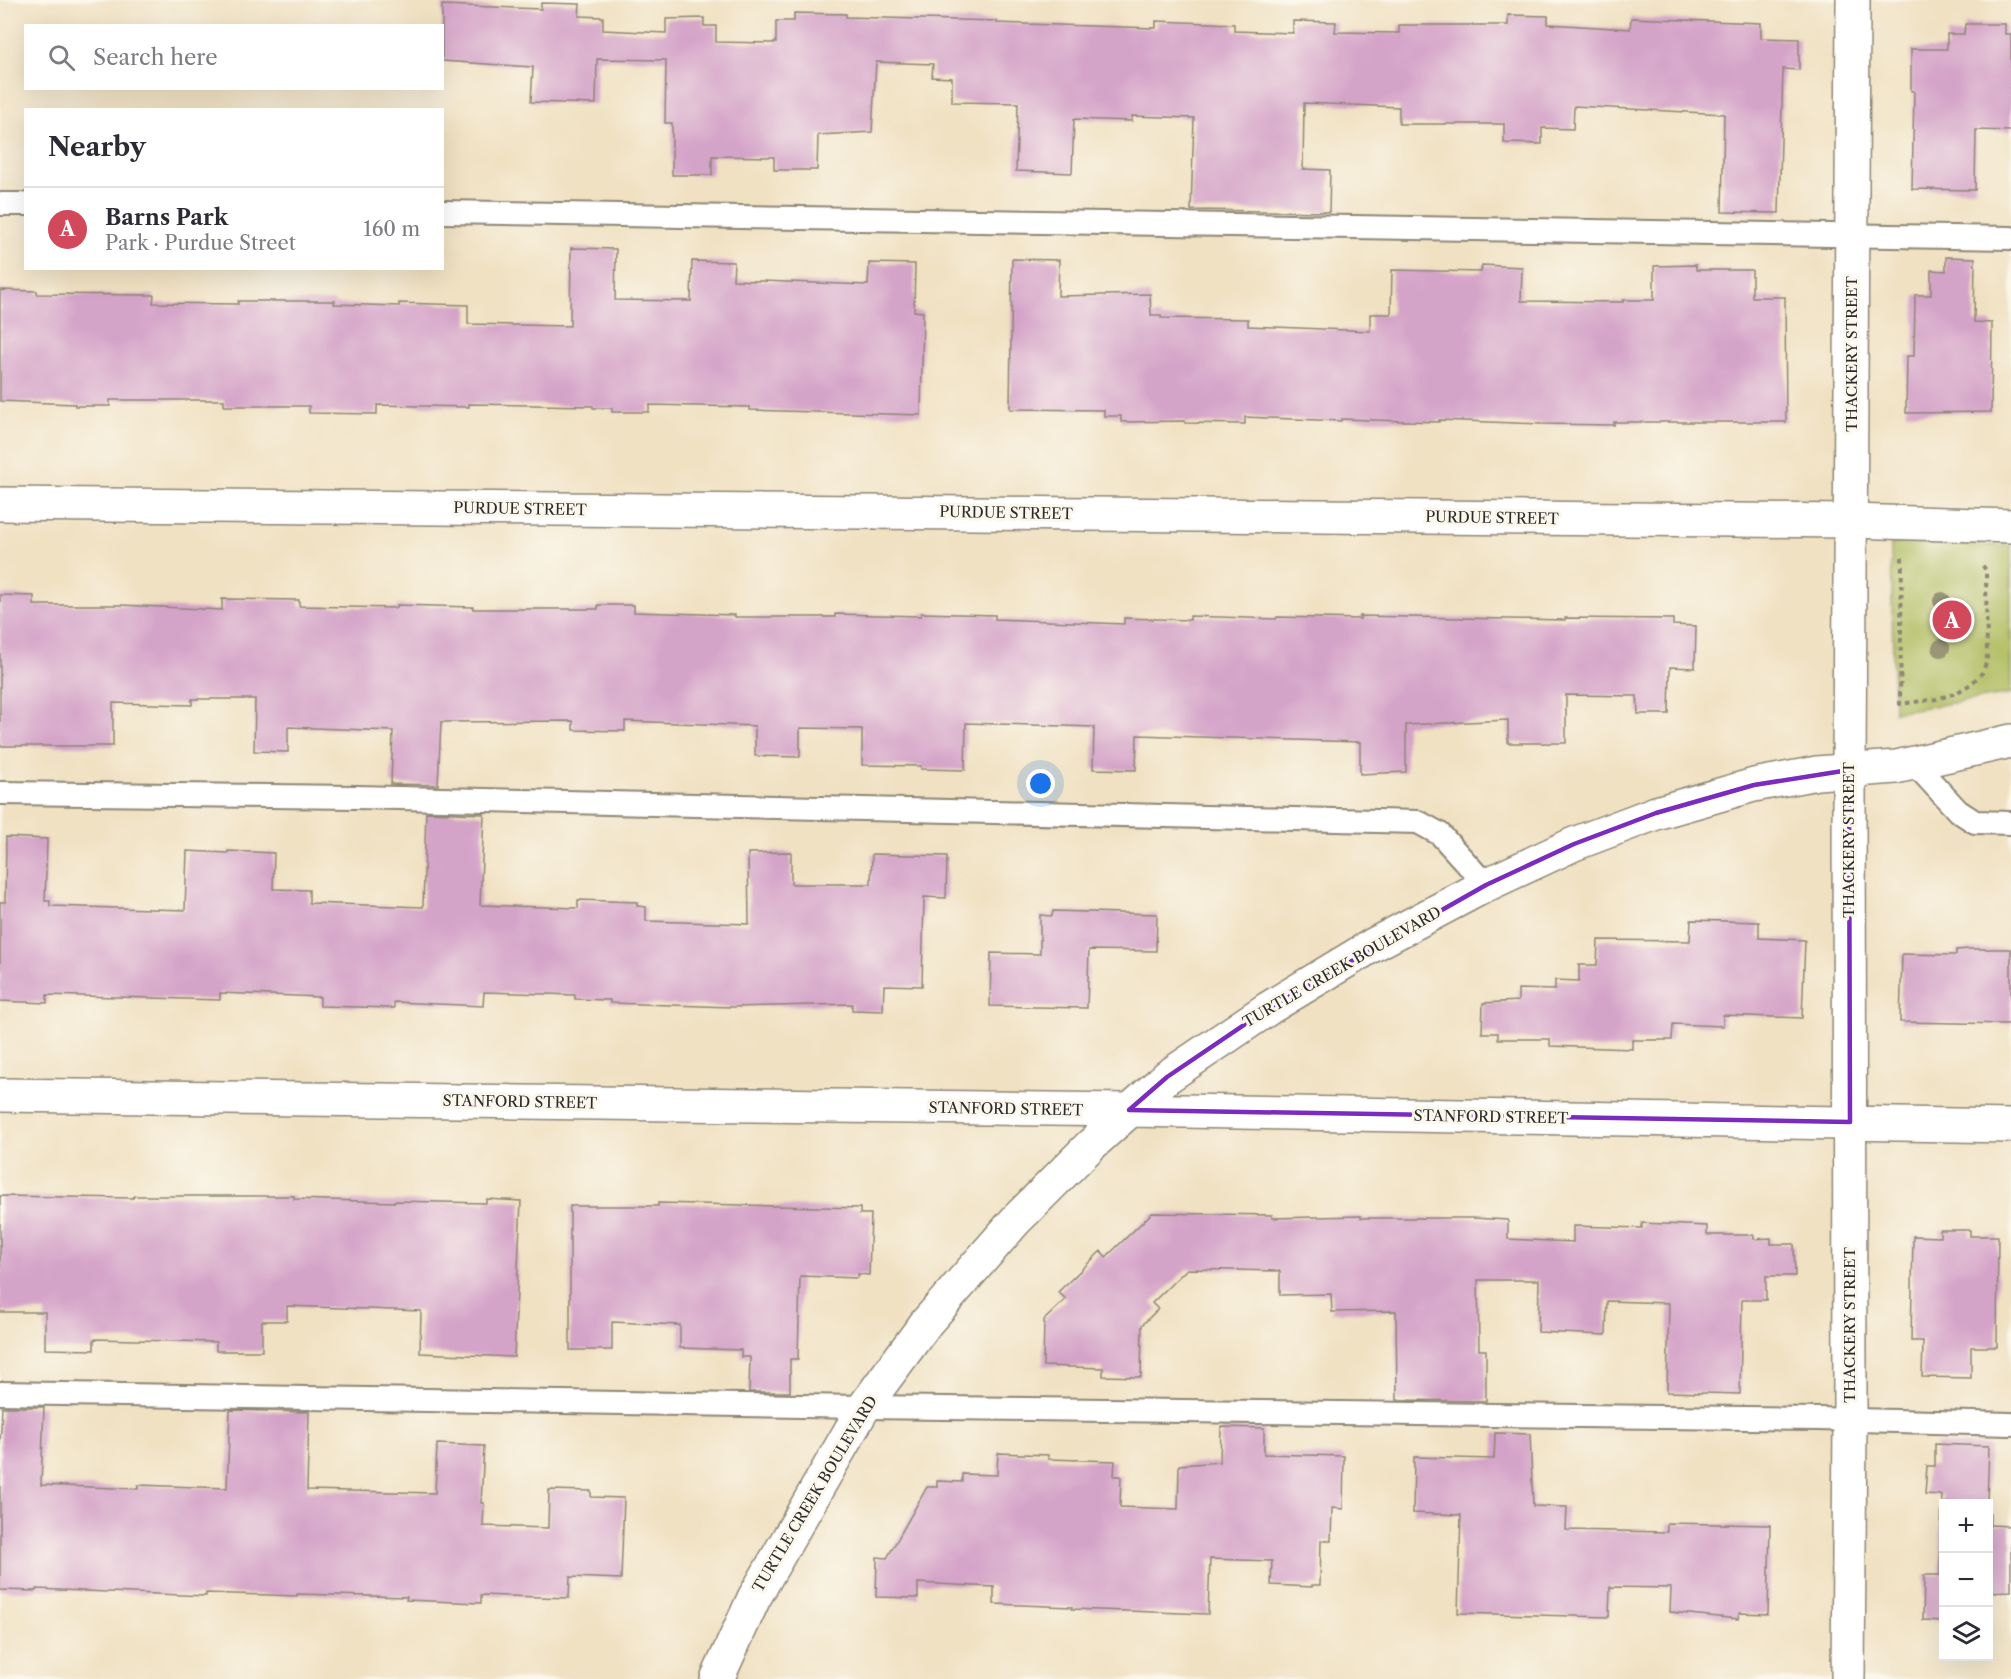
<!DOCTYPE html>
<html lang="en">
<head>
<meta charset="utf-8">
<style>
  body { margin:0; font-family:"Libre Caslon Text",serif; background:#f7f7f7; color:#2b2b33 }
  .controls { position:absolute; right:18px; bottom:18px; display:grid; overflow:hidden; border-radius:0px; box-shadow:0 6px 24px #0002 }
  .controls button { width:54px; height:54px; display:grid; place-items:center; padding:0; border:0; border-bottom:2px solid #e1e1e2; background:#fff; color:#2b2b33; font:30px sans-serif }
  .you { position:absolute; left:1041px; top:784px; width:21px; height:21px; margin:-15px; border:4px solid #fff; border-radius:50%; background:#1a73e8; box-shadow:0 0 0 9px #1a73e833 }
  .badge { display:grid; place-items:center; width:39px; height:39px; border-radius:50%; background:#d1495b; color:#fff; font-size:20px; font-weight:700 }
  .pin { position:absolute; translate:-50% -50%; border:3px solid #fff; box-shadow:0 2px 6px #0006 }
  .list { margin:0; padding:0; list-style:none }
  h2 { display:flex; justify-content:space-between; align-items:center; height:78px; margin:0; padding:0 24px; font-size:26px }
  h2 small { font-size:20px; font-weight:400; color:#7c7c81 }
  .list li { display:grid; grid-template-columns:39px 1fr auto; gap:18px; align-items:center; box-sizing:border-box; height:84px; padding:0 24px; border-top:2px solid #e1e1e2 }
  .list b { display:block; font-size:22px; white-space:nowrap }
  .list p { margin:0; font-size:20px; white-space:nowrap; color:#7c7c81 }
  .list em { font-size:20px; font-style:normal; color:#7c7c81 }
  .icon { flex:none; width:33px; height:33px; fill:none; stroke:currentColor; stroke-width:2; stroke-linecap:round; stroke-linejoin:round }
  .map { position:relative; flex:none; width:2011px; height:1679px; overflow:hidden }
  .search { position:absolute; background:#fff; box-shadow:0 6px 24px #0002; left:24px; top:24px; width:420px; height:66px; display:flex; align-items:center; gap:15px; box-sizing:border-box; padding:0 21px; border-radius:0px; color:#7c7c81; font-size:22px }
  .panel { position:absolute; background:#fff; box-shadow:0 6px 24px #0002; left:24px; top:108px; width:420px; height:162px; border-radius:0px }
  .map>svg:first-child { display:block }
</style>
</head>
<body>
<div class="map">
<svg width="2011" height="1679" viewBox="0 0 2011 1679">
  <rect width="100%" height="100%" fill="#fbf7ec"/>
  <filter id="ink" filterUnits="userSpaceOnUse"><feTurbulence type="fractalNoise" baseFrequency=".0167" numOctaves="2"/><feDisplacementMap in="SourceGraphic" scale="12" xChannelSelector="R" yChannelSelector="G"/><feConvolveMatrix kernelMatrix="1 2 1 2 8 2 1 2 1" color-interpolation-filters="sRGB"/></filter>
  <filter id="wash" filterUnits="userSpaceOnUse"><feTurbulence type="fractalNoise" baseFrequency=".008" numOctaves="4" result="noise"/><feDisplacementMap in="SourceGraphic" scale="24" xChannelSelector="R" yChannelSelector="G"/><feGaussianBlur stdDeviation="1.35" result="paint"/><feColorMatrix in="noise" values="0 0 0 0 0 0 0 0 0 0 0 0 0 0 0 0 0 1.4 0 .05"/><feComposite in="paint" operator="in"/></filter>
  <g filter="url(#wash)">
    <rect width="100%" height="100%" fill="#f0e1c2"/>
    <path fill="#afbc5e" stroke="#6d7444" stroke-width="1.5" d="M 1891,543 L 2011,546 L 2011,694 L 1894,712 Z"/>
    <g id="blocks">
      <path fill="#d4a3c8" d="M 541,3 L 580,4 L 579,16 L 603,17 L 603,30 L 666,33 L 666,19 L 704,18 L 704,26 L 716,26 L 716,42 L 776,43 L 776,21 L 794,21 L 794,13 L 846,14 L 846,17 L 997,21 L 997,23 L 1156,28 L 1156,21 L 1234,24 L 1234,31 L 1293,33 L 1293,21 L 1336,22 L 1335,32 L 1399,33 L 1399,25 L 1508,25 L 1508,15 L 1548,16 L 1548,24 L 1630,29 L 1631,18 L 1761,23 L 1761,38 L 1799,39 L 1799,70 L 1783,69 L 1779,213 L 1722,212 L 1724,114 L 1574,106 L 1573,129 L 1542,128 L 1542,144 L 1504,143 L 1504,124 L 1399,124 L 1399,107 L 1304,103 L 1303,169 L 1330,170 L 1329,212 L 1191,210 L 1194,118 L 1132,116 L 1132,121 L 1074,119 L 1072,173 L 1016,171 L 1018,103 L 952,102 L 952,78 L 932,77 L 933,64 L 876,62 L 872,132 L 818,135 L 817,170 L 774,170 L 774,157 L 712,156 L 712,175 L 672,175 L 672,123 L 665,123 L 666,60 L 597,59 L 596,104 L 531,102 L 533,67 L 442,61 L 442,5 L 541,9 Z
        M 1965,24 L 2005,24 L 2005,34 L 2011,34 L 2011,131 L 1976,130 L 1975,190 L 1912,189 L 1914,91 L 1911,91 L 1911,49 L 1947,49 L 1947,34 L 1964,34 Z
        M 571,248 L 616,249 L 615,300 L 691,301 L 692,261 L 734,262 L 733,280 L 868,285 L 869,263 L 915,264 L 914,311 L 923,312 L 921,415 L 750,410 L 750,407 L 649,405 L 649,412 L 612,412 L 612,408 L 593,408 L 593,406 L 469,404 L 469,407 L 377,405 L 377,414 L 309,413 L 309,406 L 224,406 L 224,400 L 110,400 L 110,406 L 75,406 L 75,404 L 0,401 L 0,290 L 37,291 L 37,294 L 154,295 L 153,303 L 238,304 L 238,301 L 335,301 L 334,304 L 399,306 L 399,303 L 468,305 L 468,324 L 570,326 Z
        M 1946,257 L 1975,258 L 1974,322 L 1992,323 L 1991,412 L 1906,413 L 1907,356 L 1914,356 L 1915,295 L 1931,295 L 1931,270 L 1946,271 Z
        M 1012,259 L 1059,260 L 1058,296 L 1150,294 L 1151,315 L 1161,315 L 1161,318 L 1248,319 L 1248,326 L 1370,331 L 1370,314 L 1391,314 L 1392,270 L 1481,272 L 1482,265 L 1522,267 L 1521,301 L 1623,302 L 1623,300 L 1654,300 L 1654,266 L 1696,265 L 1696,270 L 1752,270 L 1752,297 L 1785,297 L 1786,422 L 1614,422 L 1614,425 L 1541,424 L 1439,420 L 1439,422 L 1341,419 L 1341,421 L 1245,417 L 1245,424 L 1185,423 L 1185,421 L 1121,422 L 1121,416 L 1104,416 L 1104,410 L 1010,409 Z
        M 0,595 L 34,596 L 34,605 L 121,605 L 222,610 L 222,599 L 299,600 L 299,606 L 397,608 L 397,605 L 473,607 L 473,609 L 598,609 L 598,605 L 634,605 L 634,612 L 735,615 L 735,617 L 835,617 L 835,614 L 921,616 L 921,613 L 995,615 L 995,619 L 1124,624 L 1124,618 L 1190,620 L 1190,616 L 1276,619 L 1277,617 L 1360,619 L 1360,616 L 1565,620 L 1565,618 L 1673,619 L 1673,625 L 1696,626 L 1695,668 L 1670,667 L 1669,714 L 1638,714 L 1637,696 L 1566,695 L 1566,743 L 1508,743 L 1508,720 L 1406,725 L 1406,772 L 1360,774 L 1360,742 L 1137,735 L 1136,770 L 1093,769 L 1094,727 L 966,723 L 965,770 L 921,769 L 921,766 L 862,765 L 862,729 L 800,728 L 800,757 L 755,756 L 755,726 L 625,721 L 625,731 L 573,730 L 573,721 L 441,722 L 438,785 L 391,784 L 393,731 L 288,727 L 288,752 L 254,751 L 255,699 L 192,699 L 192,705 L 113,703 L 113,746 L 0,746 Z
        M 426,812 L 484,814 L 480,905 L 578,908 L 578,900 L 637,902 L 637,906 L 646,907 L 646,921 L 749,924 L 748,853 L 791,852 L 791,884 L 871,884 L 872,854 L 947,856 L 946,898 L 924,897 L 922,986 L 884,985 L 883,1011 L 852,1010 L 852,1004 L 732,1007 L 610,1003 L 610,1000 L 575,999 L 575,995 L 484,992 L 483,1006 L 394,1002 L 394,1008 L 320,1006 L 320,997 L 220,993 L 220,1000 L 47,995 L 47,1003 L 0,1001 L 0,902 L 5,902 L 6,837 L 47,839 L 45,901 L 50,901 L 50,906 L 185,910 L 187,851 L 228,853 L 228,851 L 274,853 L 273,889 L 309,890 L 309,903 L 423,907 Z
        M 1053,911 L 1157,914 L 1156,951 L 1089,950 L 1087,1008 L 990,1006 L 991,953 L 1040,954 L 1040,915 L 1052,916 Z
        M 1691,920 L 1759,922 L 1759,938 L 1805,940 L 1802,1018 L 1723,1015 L 1723,1026 L 1673,1024 L 1672,1040 L 1632,1040 L 1632,1049 L 1550,1046 L 1550,1039 L 1498,1039 L 1498,1033 L 1482,1033 L 1483,1003 L 1518,1001 L 1518,989 L 1555,990 L 1555,980 L 1579,981 L 1579,965 L 1597,965 L 1598,940 L 1690,941 Z
        M 1970,949 L 2011,949 L 2011,1024 L 1900,1022 L 1902,954 L 1956,955 L 1956,950 Z
        M 0,1196 L 133,1198 L 134,1196 L 294,1196 L 294,1199 L 394,1202 L 394,1201 L 486,1203 L 487,1199 L 521,1201 L 514,1357 L 420,1353 L 421,1311 L 287,1306 L 287,1321 L 262,1321 L 262,1351 L 216,1351 L 216,1342 L 94,1339 L 94,1350 L 45,1349 L 45,1312 L 0,1312 Z
        M 658,1203 L 860,1208 L 860,1214 L 871,1214 L 869,1275 L 858,1274 L 858,1278 L 800,1276 L 798,1359 L 790,1359 L 790,1392 L 749,1392 L 750,1357 L 741,1357 L 741,1350 L 680,1348 L 680,1325 L 612,1322 L 612,1350 L 570,1350 L 570,1206 L 658,1206 Z
        M 1152,1213 L 1272,1215 L 1272,1218 L 1361,1216 L 1361,1218 L 1473,1218 L 1508,1220 L 1508,1239 L 1573,1242 L 1573,1226 L 1642,1228 L 1642,1223 L 1707,1226 L 1707,1235 L 1754,1235 L 1754,1239 L 1771,1238 L 1771,1244 L 1794,1244 L 1795,1276 L 1766,1276 L 1766,1300 L 1742,1300 L 1740,1394 L 1667,1392 L 1669,1303 L 1607,1301 L 1606,1335 L 1538,1332 L 1539,1280 L 1478,1280 L 1479,1350 L 1486,1350 L 1486,1401 L 1397,1400 L 1396,1311 L 1332,1312 L 1331,1294 L 1280,1295 L 1280,1271 L 1187,1269 L 1152,1303 L 1158,1309 L 1142,1325 L 1141,1377 L 1103,1376 L 1103,1368 L 1043,1366 L 1044,1320 L 1066,1299 L 1058,1292 L 1101,1251 L 1106,1257 Z
        M 1940,1230 L 1970,1230 L 1970,1236 L 1998,1236 L 1997,1347 L 1971,1347 L 1971,1378 L 1922,1377 L 1923,1341 L 1911,1341 L 1913,1236 L 1940,1237 Z
        M 2,1407 L 44,1407 L 41,1485 L 138,1489 L 138,1485 L 227,1488 L 230,1410 L 309,1412 L 307,1490 L 435,1493 L 437,1444 L 484,1446 L 481,1503 L 484,1503 L 483,1526 L 548,1528 L 549,1490 L 591,1491 L 591,1497 L 624,1498 L 621,1579 L 570,1577 L 569,1598 L 481,1595 L 481,1603 L 406,1600 L 407,1597 L 297,1594 L 297,1596 L 206,1593 L 206,1596 L 36,1589 L 36,1591 L 0,1590 L 0,1447 Z
        M 1221,1427 L 1264,1428 L 1264,1454 L 1344,1456 L 1343,1509 L 1332,1508 L 1331,1541 L 1321,1541 L 1320,1585 L 1312,1585 L 1312,1587 L 1271,1585 L 1272,1561 L 1210,1559 L 1208,1614 L 1072,1609 L 1072,1607 L 994,1604 L 994,1587 L 918,1583 L 918,1598 L 876,1597 L 877,1557 L 887,1558 L 927,1487 L 937,1487 L 937,1481 L 962,1482 L 962,1474 L 997,1475 L 998,1453 L 1048,1455 L 1048,1459 L 1115,1461 L 1114,1476 L 1121,1476 L 1120,1507 L 1178,1509 L 1179,1465 L 1220,1462 Z
        M 1495,1433 L 1530,1434 L 1533,1506 L 1567,1507 L 1566,1530 L 1667,1532 L 1667,1523 L 1770,1525 L 1768,1614 L 1739,1613 L 1738,1619 L 1670,1612 L 1671,1588 L 1610,1587 L 1609,1617 L 1458,1613 L 1461,1515 L 1413,1513 L 1414,1457 L 1494,1459 Z
        M 1935,1444 L 1989,1446 L 1987,1503 L 1944,1503 L 1944,1621 L 1923,1620 L 1924,1575 L 1940,1575 L 1942,1495 L 1925,1494 L 1927,1466 L 1935,1466 Z
        M 1989,1513 L 1990,1513 L 1990,1525 L 2011,1526 L 2011,1591 L 1989,1592 Z"/>
    </g>
  </g>
  <g filter="url(#ink)">
    <use href="#blocks" fill-opacity="0" stroke="#8e8676" stroke-width="1.5"/>
    <g fill="none" stroke-linecap="round" stroke-linejoin="round">
      <g stroke="#8e8676" stroke-width="26">
        <path id="service" d="M 0,204 L 26,204
          M 442,212 L 2011,238
          M 1913,762 L 1958,811 L 1975,822 L 2011,823
          M 0,793 L 356,797 L 1418,822 L 1440,834 L 1486,885
          M 0,1393 L 864,1407 L 1819,1419 L 2011,1424"/>
      </g>
      <g stroke="#8e8676" stroke-width="36">
        <path id="minor" d="M 0,504 L 1851,521 L 2011,526
          M 0,1095 L 1129,1110 L 2011,1126
          M 717,1679 L 754,1598 L 864,1407 L 926,1323 L 1016,1220 L 1090,1146 L 1167,1077 L 1269,1008 L 1373,945 L 1486,885 L 1574,844 L 1656,813 L 1754,785 L 1817,773 L 1896,767 L 2011,741"/>
      </g>
      <g stroke="#8e8676" stroke-width="36">
        <path id="tertiary" d="M 1848,1679 L 1850,1420 L 1849,770 L 1853,0"/>
      </g>
      <path stroke="#8e8676" stroke-width="4" stroke-dasharray="4.5 4.5" stroke-linecap="butt" d="M 1902,557 L 1900,704 L 1937,699 L 1956,693 L 1971,684 L 1982,673 L 1987,661 L 1986,571 L 1981,562"/>
      <use href="#service" stroke="#fff" stroke-width="22"/>
      <use href="#minor" stroke="#fff" stroke-width="33"/>
      <use href="#tertiary" stroke="#fff" stroke-width="33"/>
    </g>
    <g fill="#9a9577">
      <circle cx="1942" cy="601" r="9"/>
      <circle cx="1941" cy="648" r="9"/>
    </g>
  </g>
  <path fill="none" stroke="#7b2cbf" stroke-width="4.5" stroke-linejoin="round" d="M 1849,770 L 1850,1122 L 1129,1110 L 1167,1077 L 1269,1008 L 1486,885 L 1574,844 L 1656,813 L 1754,785 Z"/>
  <g text-anchor="middle" stroke-width="6" stroke-linejoin="round" paint-order="stroke">
    <g font-size="15" fill="#2b2b2b" stroke="#fbf7ec">
      <text transform="translate(1852 354) rotate(-90)" y="5">THACKERY STREET</text>
      <text transform="translate(520 509) rotate(1)" y="5">PURDUE STREET</text>
      <text transform="translate(1006 513) rotate(1)" y="5">PURDUE STREET</text>
      <text transform="translate(1492 518) rotate(1)" y="5">PURDUE STREET</text>
      <text transform="translate(1849 840) rotate(-90)" y="5">THACKERY STREET</text>
      <text transform="translate(1342 967) rotate(-30)" y="5">TURTLE CREEK BOULEVARD</text>
      <text transform="translate(520 1102) rotate(1)" y="5">STANFORD STREET</text>
      <text transform="translate(1006 1109) rotate(1)" y="5">STANFORD STREET</text>
      <text transform="translate(1491 1117) rotate(1)" y="5">STANFORD STREET</text>
      <text transform="translate(1850 1325) rotate(-90)" y="5">THACKERY STREET</text>
      <text transform="translate(815 1494) rotate(-59)" y="5">TURTLE CREEK BOULEVARD</text>
    </g>
  </g>
</svg>
<div class="controls">
<button>+</button>
<button>−</button>
<button><svg class="icon" aria-label="layers" viewBox="0 0 24 24"><path d="M12 4l9 5-9 5-9-5zM3 14l9 5 9-5"/></svg></button>
</div>
<div class="you"></div>
<div class="pin badge" style="left:1952px;top:620px">A</div>
<div class="search"><svg class="icon" aria-label="search" viewBox="0 0 24 24"><circle cx="10" cy="10" r="6"/><path d="M15 15l6 6"/></svg>Search here</div>
<section class="panel">
<h2>Nearby<small></small></h2>
<ul class="list">
<li><span class="badge">A</span><div><b>Barns Park</b><p>Park · Purdue Street</p></div><em>160 m</em></li>
</ul>
</section>
</div>
</body>
</html>
